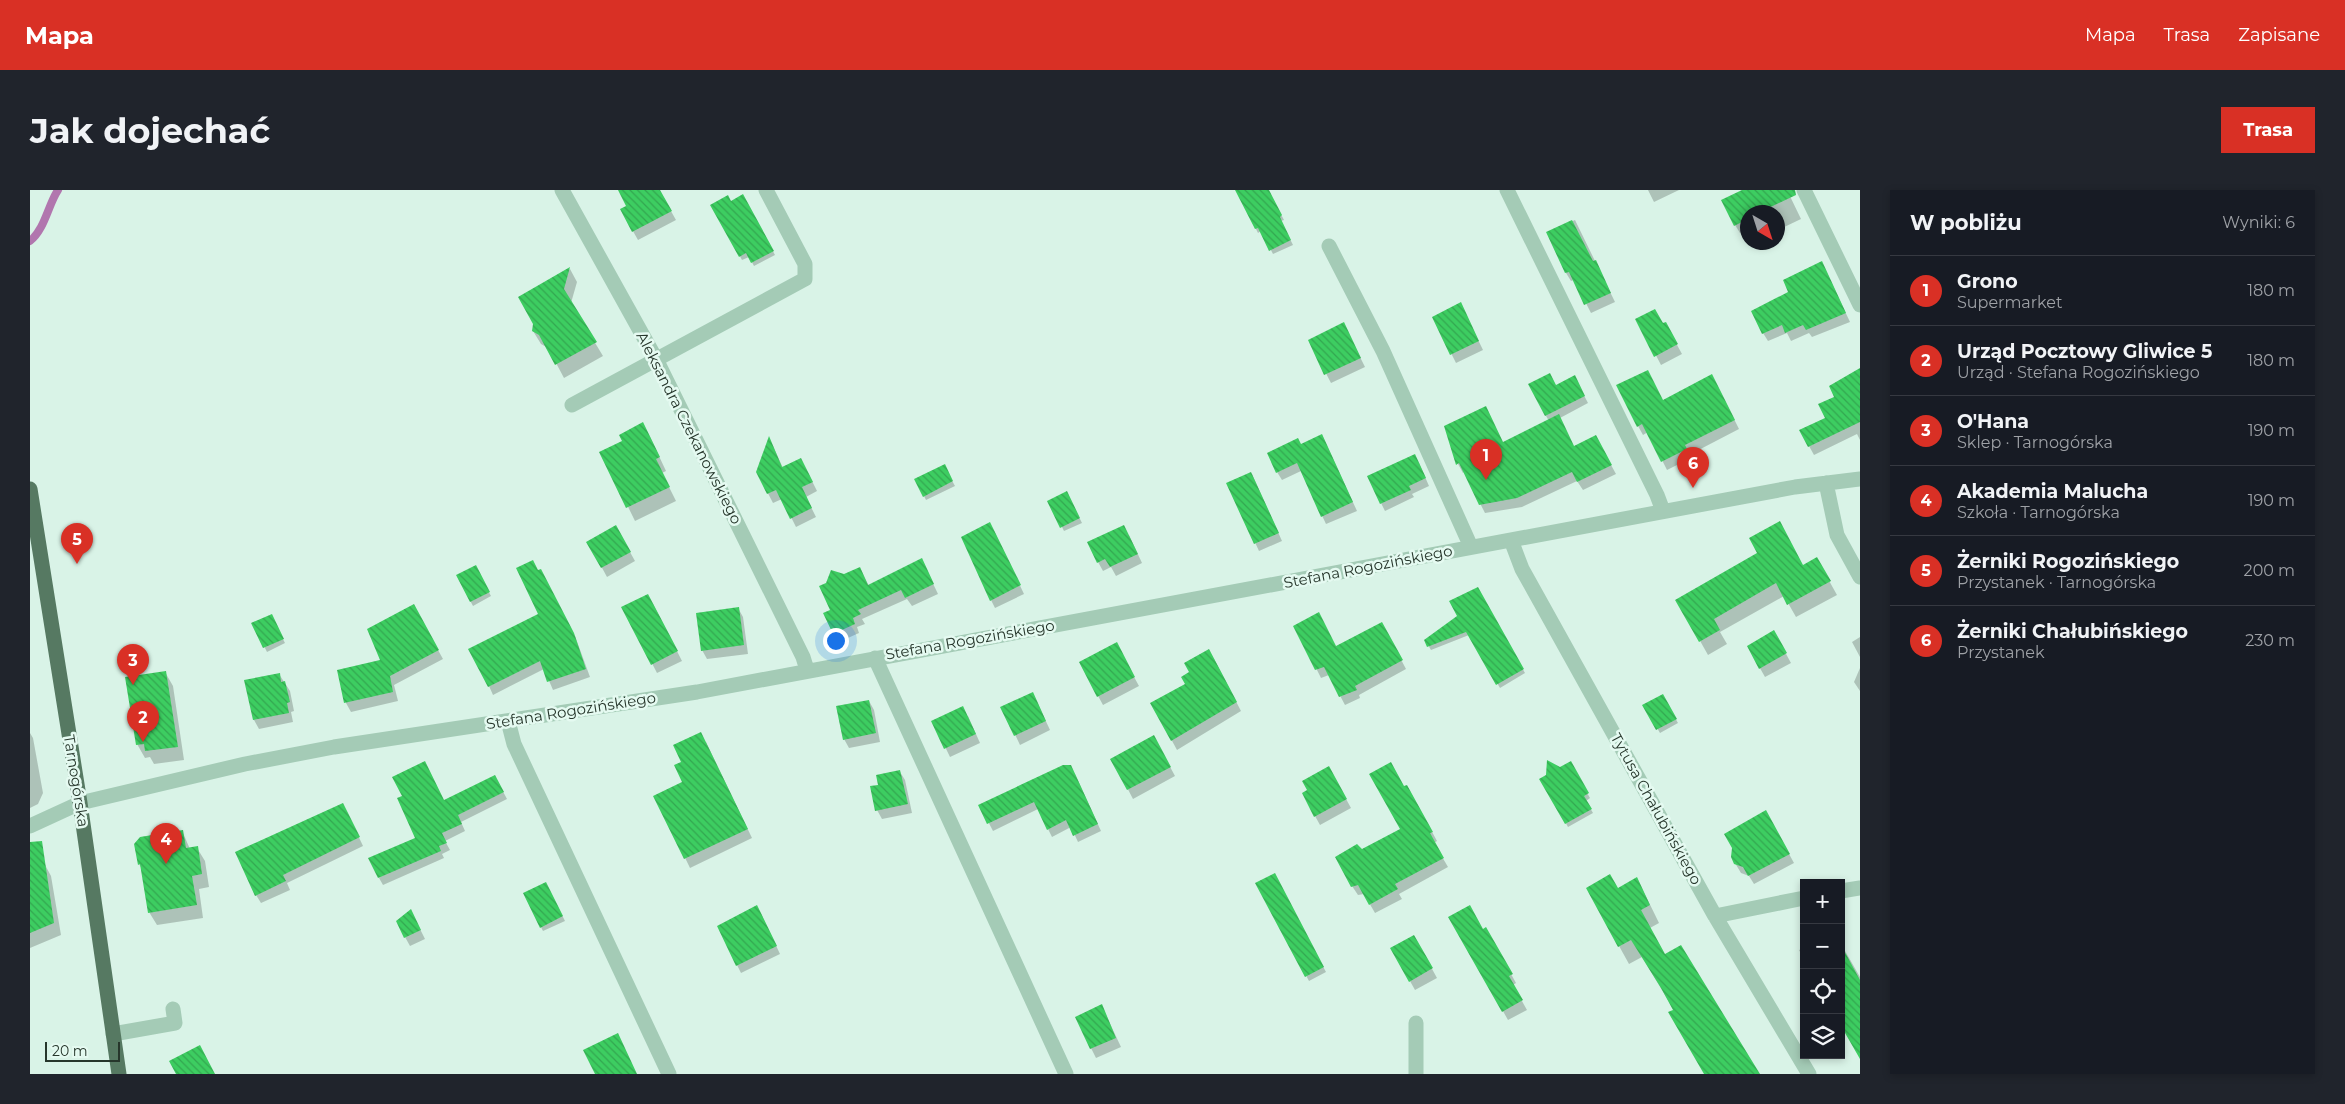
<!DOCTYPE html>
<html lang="pl">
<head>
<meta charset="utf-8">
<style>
  body { margin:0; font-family:Montserrat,sans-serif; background:#20242c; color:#f1f3f6 }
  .controls { position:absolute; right:15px; bottom:15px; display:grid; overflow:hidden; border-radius:0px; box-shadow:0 2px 8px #0003 }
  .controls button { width:45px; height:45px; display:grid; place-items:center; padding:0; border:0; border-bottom:1px solid #363941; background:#171b24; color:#f1f3f6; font:25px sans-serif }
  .compass { position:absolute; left:1710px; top:15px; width:45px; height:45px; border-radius:50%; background:#171b24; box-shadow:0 2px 8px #0003; rotate:141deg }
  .scale { position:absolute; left:15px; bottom:12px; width:75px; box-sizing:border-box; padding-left:5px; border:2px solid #26362b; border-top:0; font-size:14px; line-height:18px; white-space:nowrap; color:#26362b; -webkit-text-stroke:4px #e5faf1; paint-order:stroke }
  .you { position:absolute; left:805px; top:450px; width:18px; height:18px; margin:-12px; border:4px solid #fff; border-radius:50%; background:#1a73e8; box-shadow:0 0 0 8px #1a73e833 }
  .badge { display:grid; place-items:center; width:32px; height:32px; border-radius:50%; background:#d93025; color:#fff; font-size:16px; font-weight:700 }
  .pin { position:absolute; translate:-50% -41px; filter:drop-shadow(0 1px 2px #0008) }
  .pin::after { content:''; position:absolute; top:26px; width:18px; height:15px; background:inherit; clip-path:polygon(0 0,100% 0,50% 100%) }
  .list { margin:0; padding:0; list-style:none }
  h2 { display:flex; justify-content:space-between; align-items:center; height:65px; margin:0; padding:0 20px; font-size:21px }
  h2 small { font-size:16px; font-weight:400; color:#9ea1a6 }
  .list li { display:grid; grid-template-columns:32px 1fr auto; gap:15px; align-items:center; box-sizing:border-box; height:70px; padding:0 20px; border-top:1px solid #363941 }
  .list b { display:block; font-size:19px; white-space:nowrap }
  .list p { margin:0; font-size:16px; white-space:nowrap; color:#9ea1a6 }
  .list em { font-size:16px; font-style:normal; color:#9ea1a6 }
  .icon { flex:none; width:28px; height:28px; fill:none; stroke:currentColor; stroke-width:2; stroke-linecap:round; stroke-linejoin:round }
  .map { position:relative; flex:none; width:1830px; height:884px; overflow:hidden; border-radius:0px }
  header { display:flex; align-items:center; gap:30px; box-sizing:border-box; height:70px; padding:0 25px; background:#d93025; color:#fff }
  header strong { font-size:24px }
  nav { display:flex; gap:28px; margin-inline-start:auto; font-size:18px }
  .intro { display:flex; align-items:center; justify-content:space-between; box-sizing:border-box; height:120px; padding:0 30px }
  h1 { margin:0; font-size:35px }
  .button { padding:12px 22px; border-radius:0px; background:#d93025; color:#fff; font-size:18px; font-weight:700 }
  main { display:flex; gap:30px; padding:0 30px }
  aside { flex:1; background:#171b24; border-radius:0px; box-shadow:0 2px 8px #0003 }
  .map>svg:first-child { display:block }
</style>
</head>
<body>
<header>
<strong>Mapa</strong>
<nav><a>Mapa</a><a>Trasa</a><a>Zapisane</a></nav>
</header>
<div class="intro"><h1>Jak dojechać</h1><a class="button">Trasa</a></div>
<main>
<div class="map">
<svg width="1830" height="884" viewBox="0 0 1830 884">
  <defs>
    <pattern id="building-back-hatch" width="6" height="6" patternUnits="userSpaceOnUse" patternTransform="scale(1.25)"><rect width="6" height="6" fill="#3dcd61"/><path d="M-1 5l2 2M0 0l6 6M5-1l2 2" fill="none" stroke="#33a750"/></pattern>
  </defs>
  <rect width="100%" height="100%" fill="#d9f3e7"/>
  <path fill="#0003" d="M 589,0 L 629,0 L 646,30 L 608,50 L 591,20 L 598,16 Z
    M 1210,0 L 1238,0 L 1254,30 L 1251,31 L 1263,55 L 1243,64 L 1231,41 L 1228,43 L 1226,39 Z
    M 1618,0 L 1649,0 L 1624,12 Z
    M 1712,0 L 1757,0 L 1771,29 L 1748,40 L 1748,22 L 1718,22 L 1718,39 L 1710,43 L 1705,35 Z
    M 713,6 L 745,65 L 724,76 L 719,67 L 712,70 L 682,15 L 701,12 Z
    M 1545,30 L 1585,112 L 1561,123 L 1544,90 L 1541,91 L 1536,83 L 1517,43 Z
    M 540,79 L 547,92 L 541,113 L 573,166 L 534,188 L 518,158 L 511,154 L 503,141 L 504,134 L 489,107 Z
    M 1796,81 L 1820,132 L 1782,147 L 1779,143 L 1761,151 L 1757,143 L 1738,151 L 1733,143 L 1760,103 Z
    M 1435,123 L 1453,160 L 1426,173 L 1403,127 Z
    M 1607,129 L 1635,133 L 1652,164 L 1631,175 Z
    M 1318,143 L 1335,177 L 1301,193 L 1279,151 Z
    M 1830,181 L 1830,250 L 1827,244 L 1784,265 L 1779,256 L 1797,228 L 1806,207 Z
    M 1548,194 L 1558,213 L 1530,228 L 1544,257 L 1570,255 L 1586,284 L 1553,300 L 1547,291 L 1492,317 L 1455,323 L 1434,282 L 1433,283 L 1428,274 L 1416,237 L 1473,253 L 1519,231 L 1516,226 L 1526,196 Z
    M 1687,195 L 1709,239 L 1659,265 L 1661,268 L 1637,280 L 1618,242 L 1613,245 L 1608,236 L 1633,211 Z
    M 1292,245 L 1327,321 L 1296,334 L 1271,281 L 1252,290 L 1247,282 L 1271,255 Z
    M 620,247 L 636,281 L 632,283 L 646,311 L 605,331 L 571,262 Z
    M 743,256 L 753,278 L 776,279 L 787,301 L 776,307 L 786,327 L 766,337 L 752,309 L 743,313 L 727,282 Z
    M 1389,273 L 1399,296 L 1382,304 L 1384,307 L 1355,321 L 1351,313 Z
    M 914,276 L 925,296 L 896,310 L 886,290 Z
    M 1222,284 L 1252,351 L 1229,361 L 1198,294 Z
    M 1039,307 L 1052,333 L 1034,341 L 1019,311 Z
    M 586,337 L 605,371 L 577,387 L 558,352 Z
    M 964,341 L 994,404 L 965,418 L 961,410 Z
    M 1099,345 L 1112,373 L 1086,386 L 1081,377 L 1073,381 L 1068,372 Z
    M 1787,369 L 1807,405 L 1766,427 L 1754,406 L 1690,442 L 1697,454 L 1678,465 L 1647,410 L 1773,376 Z
    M 445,377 L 461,406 L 443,416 L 427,386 Z
    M 830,378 L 839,396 L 896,379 L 908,404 L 882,416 L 877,409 L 832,429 L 835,434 L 827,437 L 829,443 L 809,452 L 804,443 L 802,420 Z
    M 1447,398 L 1495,483 L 1470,498 L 1439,445 L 1401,460 L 1395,450 L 1429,427 Z
    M 623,414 L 652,471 L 627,483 L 593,417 Z
    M 383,415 L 413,469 L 364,495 L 368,511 L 321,522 L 316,513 L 308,481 L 352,471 Z
    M 708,418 L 713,427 L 718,464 L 677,469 L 672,460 Z
    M 243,430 L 255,453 L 237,462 L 223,434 Z
    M 1265,436 L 1306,458 L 1356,441 L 1376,479 L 1329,505 L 1330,508 L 1315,515 L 1299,485 L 1291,488 Z
    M 1744,442 L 1761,473 L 1735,487 L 1718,457 Z
    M 545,446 L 560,487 L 523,500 L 514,479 L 463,505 L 459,496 Z
    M 1830,447 L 1830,467 L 1822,452 Z
    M 1086,454 L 1109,496 L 1073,515 L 1050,473 Z
    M 1184,469 L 1211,521 L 1147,560 L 1122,514 L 1157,495 Z
    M 1830,478 L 1830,501 L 1824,492 Z
    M 135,482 L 143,496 L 154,570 L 124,574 L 120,567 L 115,568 L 107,554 Z
    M 249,484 L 260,501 L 264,521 L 261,522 L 263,532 L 229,539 L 224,530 Z
    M 1632,505 L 1648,533 L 1630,543 L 1614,516 Z
    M 839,511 L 844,520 L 850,552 L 819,558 L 814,549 Z
    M 1007,512 L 1020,540 L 990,555 L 972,517 Z
    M 938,526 L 950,553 L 920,567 L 903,532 Z
    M 0,543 L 3,548 L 13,603 L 8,614 L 0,618 Z
    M 1124,547 L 1145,586 L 1103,609 L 1082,569 Z
    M 676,552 L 722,648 L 660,678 L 625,606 L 654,592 L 653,573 Z
    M 1540,573 L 1560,608 L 1556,611 L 1563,623 L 1538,637 L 1511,589 Z
    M 870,582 L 875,590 L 882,623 L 852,629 L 847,620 L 849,595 Z
    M 1045,584 L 1071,641 L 1048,652 L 1041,637 L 1022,647 L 1008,619 L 963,641 L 950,616 Z
    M 1304,587 L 1321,618 L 1290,635 L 1285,626 Z
    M 469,594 L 477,609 L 431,632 L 435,641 L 415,651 L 420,660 L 412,664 L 414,668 L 353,695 L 349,688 L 387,648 L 373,607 L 414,611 Z
    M 1377,596 L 1407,651 L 1404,653 L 1418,677 L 1369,704 L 1372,709 L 1345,723 L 1334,704 L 1328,705 L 1322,696 L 1331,661 L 1372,640 L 1374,598 Z
    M 317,622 L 333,656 L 257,693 L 260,700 L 231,713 L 226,705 Z
    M 1736,622 L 1764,673 L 1724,694 L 1719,686 L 1711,683 L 1705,673 Z
    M 152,641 L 160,659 L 167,658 L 175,671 L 179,697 L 169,699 L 173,728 L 127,735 L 119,722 L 113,681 L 109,674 Z
    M 0,669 L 14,673 L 21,686 L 31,745 L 0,758 Z
    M 1244,685 L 1296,782 L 1279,791 L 1227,694 Z
    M 1607,688 L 1629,733 L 1620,738 L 1635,765 L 1729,884 L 1677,884 L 1644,820 L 1612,767 L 1599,774 L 1557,698 L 1588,700 Z
    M 518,697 L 535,731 L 513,741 L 494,704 Z
    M 381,721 L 395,749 L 380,756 L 375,747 Z
    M 731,724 L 750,764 L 711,783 L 707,775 Z
    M 1420,727 L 1453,741 L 1456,739 L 1486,793 L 1483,795 L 1497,820 L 1478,830 Z
    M 1384,746 L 1407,788 L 1385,800 L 1362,759 Z
    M 1811,754 L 1830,787 L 1830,866 L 1811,823 Z
    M 1774,758 L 1774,769 L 1769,760 Z
    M 1076,825 L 1091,857 L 1066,868 L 1046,828 Z"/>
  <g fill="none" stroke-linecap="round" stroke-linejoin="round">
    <path stroke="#b176ae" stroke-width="8" d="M 0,51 C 15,39 18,15 28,0"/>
  </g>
  <path fill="url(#building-back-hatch)" d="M 588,0 L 630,0 L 642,21 L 602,42 L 590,19 L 596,16 Z
    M 1205,0 L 1239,0 L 1252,25 L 1250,27 L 1261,50 L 1239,61 L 1228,38 L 1225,39 Z
    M 1712,0 L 1765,0 L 1766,5 L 1730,22 L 1718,22 L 1718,29 L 1704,36 L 1691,10 Z
    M 713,4 L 744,61 L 721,73 L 716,63 L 709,67 L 680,15 L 698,5 L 701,11 Z
    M 1542,30 L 1563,71 L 1566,70 L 1581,103 L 1554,115 L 1539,82 L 1535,83 L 1516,42 Z
    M 1792,71 L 1816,123 L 1776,140 L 1773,135 L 1755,143 L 1752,135 L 1732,144 L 1721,121 L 1758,102 L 1753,90 Z
    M 540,77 L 534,99 L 567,152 L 525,175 L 509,145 L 502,141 L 503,134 L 488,107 Z
    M 1431,112 L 1449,151 L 1420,165 L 1402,127 Z
    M 1625,119 L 1633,133 L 1636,132 L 1648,154 L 1624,167 L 1605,129 Z
    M 1314,132 L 1331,168 L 1294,185 L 1278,150 Z
    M 1830,178 L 1830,232 L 1778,257 L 1769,240 L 1795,228 L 1788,214 L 1804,207 L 1799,196 Z
    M 1618,180 L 1633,210 L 1682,184 L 1705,230 L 1655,255 L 1657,259 L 1631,272 L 1612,234 L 1607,237 L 1586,195 Z
    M 1520,183 L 1526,195 L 1545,185 L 1555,206 L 1515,226 L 1498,194 Z
    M 1456,216 L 1473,252 L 1529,224 L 1544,256 L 1566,245 L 1582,275 L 1547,292 L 1542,282 L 1487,308 L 1449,315 L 1429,273 L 1426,275 L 1414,236 Z
    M 613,232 L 630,267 L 626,269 L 640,297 L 596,318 L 569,262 L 592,251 L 589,245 Z
    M 1292,244 L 1323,312 L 1291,327 L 1267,273 L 1246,283 L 1237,263 L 1268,248 L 1271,254 Z
    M 739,246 L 752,277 L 771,268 L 783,292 L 772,297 L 782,318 L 760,329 L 746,300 L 737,304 L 726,282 Z
    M 1385,264 L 1396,288 L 1379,296 L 1381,300 L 1350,314 L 1337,286 Z
    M 915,274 L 923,291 L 893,307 L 884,289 Z
    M 1221,282 L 1249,343 L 1224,354 L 1196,293 Z
    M 1037,301 L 1050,328 L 1030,338 L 1017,311 Z
    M 1750,331 L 1773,375 L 1787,367 L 1801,391 L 1757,415 L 1746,393 L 1684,429 L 1690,440 L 1669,452 L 1645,410 L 1727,363 L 1719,348 Z
    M 960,332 L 991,395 L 960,411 L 931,347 Z
    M 586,335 L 601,362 L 571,378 L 556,352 Z
    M 1094,335 L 1108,364 L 1080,377 L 1075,369 L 1067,373 L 1057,352 Z
    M 892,368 L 904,394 L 875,408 L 871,400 L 828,420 L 831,424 L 823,428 L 825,434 L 803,444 L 793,423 L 800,420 L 789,396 L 796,393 L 801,380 L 814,384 L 830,377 L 838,395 Z
    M 503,370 L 508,380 L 511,379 L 544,443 L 556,479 L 517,492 L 510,471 L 458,497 L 438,459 L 508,424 L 486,378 Z
    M 446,375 L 460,402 L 440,412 L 426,385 Z
    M 1448,397 L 1494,479 L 1466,495 L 1436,442 L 1397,457 L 1394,450 L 1427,426 L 1419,411 Z
    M 618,404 L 648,461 L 621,475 L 591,417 Z
    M 384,414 L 409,460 L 360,486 L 363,502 L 314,513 L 307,480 L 350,470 L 337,439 Z
    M 709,417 L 714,455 L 671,461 L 666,423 Z
    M 1289,422 L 1306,456 L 1352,432 L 1373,470 L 1325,496 L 1327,500 L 1309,507 L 1294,477 L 1285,480 L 1263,436 Z
    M 242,424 L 254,449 L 233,458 L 221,433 Z
    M 1744,440 L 1757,463 L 1729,479 L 1717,456 Z
    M 1087,452 L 1105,487 L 1067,507 L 1049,472 Z
    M 1179,459 L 1207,512 L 1141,551 L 1120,513 L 1155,494 L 1151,487 L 1159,482 L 1154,473 Z
    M 136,481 L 148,557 L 115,561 L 114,554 L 106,555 L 95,487 Z
    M 250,483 L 251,492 L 255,491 L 260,512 L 257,513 L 259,523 L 223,530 L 214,490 Z
    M 1003,502 L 1016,531 L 984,546 L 970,517 Z
    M 1633,504 L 1647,529 L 1626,540 L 1612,515 Z
    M 839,510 L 846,543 L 813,550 L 806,516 Z
    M 933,516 L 946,544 L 914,559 L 901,531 Z
    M 671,542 L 718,639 L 654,669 L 623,606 L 652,592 L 644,575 L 651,572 L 643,555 Z
    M 1124,545 L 1141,577 L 1097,600 L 1080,569 Z
    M 1517,570 L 1530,577 L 1541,571 L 1559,603 L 1554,606 L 1562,619 L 1535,634 L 1509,589 L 1516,585 Z
    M 395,571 L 414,610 L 465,585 L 474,602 L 428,625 L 432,634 L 412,643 L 417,653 L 409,656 L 411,661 L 348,688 L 338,668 L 385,648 L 367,608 L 372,606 L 362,587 Z
    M 1361,572 L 1374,596 L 1377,595 L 1403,642 L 1400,643 L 1414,668 L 1365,694 L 1368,699 L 1339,715 L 1328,695 L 1321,697 L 1305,667 L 1327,654 L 1332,659 L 1370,639 L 1339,584 Z
    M 1033,575 L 1041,575 L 1068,634 L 1043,646 L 1036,630 L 1017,640 L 1004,612 L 957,634 L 948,615 Z
    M 1299,576 L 1317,609 L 1284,627 L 1272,603 L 1277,600 L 1272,591 Z
    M 870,580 L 878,614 L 845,621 L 840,596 L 848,595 L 846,585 Z
    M 313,613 L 330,647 L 253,685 L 256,691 L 225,706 L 205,662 Z
    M 1736,620 L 1760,664 L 1718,686 L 1713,677 L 1704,674 L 1701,667 L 1702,658 L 1694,644 Z
    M 153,640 L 156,658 L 168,656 L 172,684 L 162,686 L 167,715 L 118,723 L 110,674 L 108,675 L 104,654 L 110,647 Z
    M 12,651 L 24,733 L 0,743 L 0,652 Z
    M 1245,683 L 1294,777 L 1275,787 L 1225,693 Z
    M 1580,684 L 1588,698 L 1607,687 L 1620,715 L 1611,720 L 1635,764 L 1651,755 L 1730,884 L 1674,884 L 1638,822 L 1643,820 L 1631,798 L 1601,750 L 1588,757 L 1556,698 Z
    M 516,692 L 533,726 L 510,738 L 493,703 Z
    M 727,715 L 747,756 L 706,776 L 687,736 Z
    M 1440,715 L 1453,739 L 1456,737 L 1483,784 L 1479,786 L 1493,810 L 1472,822 L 1418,727 Z
    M 381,719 L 391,740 L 374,748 L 366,731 Z
    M 1384,745 L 1403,778 L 1379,792 L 1360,758 Z
    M 1811,755 L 1830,790 L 1830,869 L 1811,836 Z
    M 1072,814 L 1086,848 L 1060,859 L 1045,827 Z
    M 588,843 L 607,884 L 565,884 L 553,860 Z
    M 170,855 L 185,884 L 146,884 L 139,871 Z"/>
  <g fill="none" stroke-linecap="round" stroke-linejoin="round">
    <path stroke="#a4cbb6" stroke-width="15" d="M 532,0 L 627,171 L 773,467 L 777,480
      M 1477,0 L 1627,305 L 1633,321
      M 1774,0 L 1830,115
      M 1299,56 L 1353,161 L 1441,357
      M 542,215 L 775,89 L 775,74 L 736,0
      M 1796,293 L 1807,345 L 1830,387
      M 1481,350 L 1492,379 L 1685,726 L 1779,884
      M 845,468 L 1036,884
      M 478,531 L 484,554 L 639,884
      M 0,636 L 50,613 L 215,574 L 304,557 L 667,502 L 1765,297 L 1830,289
      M 1811,701 L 1830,698
      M 1685,726 L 1774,708
      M 1386,833 L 1386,884
      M 83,844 L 145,833 L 143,819"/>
    <path stroke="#567962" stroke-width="15" d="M 0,299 L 50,613 L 89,884"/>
  </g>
  <g text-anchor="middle" stroke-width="5" stroke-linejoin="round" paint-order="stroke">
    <g font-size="15" fill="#26362b" stroke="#e5faf1">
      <text transform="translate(659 238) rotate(63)" y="5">Aleksandra Czekanowskiego</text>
      <text transform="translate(1338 377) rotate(-11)" y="5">Stefana Rogozińskiego</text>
      <text transform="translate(940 450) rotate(-10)" y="5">Stefana Rogozińskiego</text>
      <text transform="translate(541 521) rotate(-9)" y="5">Stefana Rogozińskiego</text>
      <text transform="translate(46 591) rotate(81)" y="5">Tarnogórska</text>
      <text transform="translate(1626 619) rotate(61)" y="5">Tytusa Chałubińskiego</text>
    </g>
  </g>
</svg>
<div class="controls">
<button>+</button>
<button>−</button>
<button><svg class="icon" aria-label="locate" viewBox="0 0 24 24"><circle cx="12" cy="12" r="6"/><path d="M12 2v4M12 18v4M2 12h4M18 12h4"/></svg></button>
<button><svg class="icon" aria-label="layers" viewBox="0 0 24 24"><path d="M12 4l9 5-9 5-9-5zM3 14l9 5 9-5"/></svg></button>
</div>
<svg class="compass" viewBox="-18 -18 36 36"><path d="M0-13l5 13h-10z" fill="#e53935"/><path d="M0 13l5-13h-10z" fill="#9ea1a6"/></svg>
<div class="scale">20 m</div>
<div class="you"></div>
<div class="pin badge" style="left:1456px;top:290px">1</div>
<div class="pin badge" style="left:113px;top:552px">2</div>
<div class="pin badge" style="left:103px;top:495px">3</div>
<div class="pin badge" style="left:136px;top:674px">4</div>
<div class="pin badge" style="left:47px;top:374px">5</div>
<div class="pin badge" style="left:1663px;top:298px">6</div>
</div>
<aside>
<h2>W pobliżu<small>Wyniki: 6</small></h2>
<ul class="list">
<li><span class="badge">1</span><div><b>Grono</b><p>Supermarket</p></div><em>180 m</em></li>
<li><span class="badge">2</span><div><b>Urząd Pocztowy Gliwice 5</b><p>Urząd · Stefana Rogozińskiego</p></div><em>180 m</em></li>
<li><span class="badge">3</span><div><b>O'Hana</b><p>Sklep · Tarnogórska</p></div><em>190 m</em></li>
<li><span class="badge">4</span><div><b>Akademia Malucha</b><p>Szkoła · Tarnogórska</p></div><em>190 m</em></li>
<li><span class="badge">5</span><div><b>Żerniki Rogozińskiego</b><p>Przystanek · Tarnogórska</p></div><em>200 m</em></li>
<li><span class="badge">6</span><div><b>Żerniki Chałubińskiego</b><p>Przystanek</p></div><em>230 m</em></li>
</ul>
</aside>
</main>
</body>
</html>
